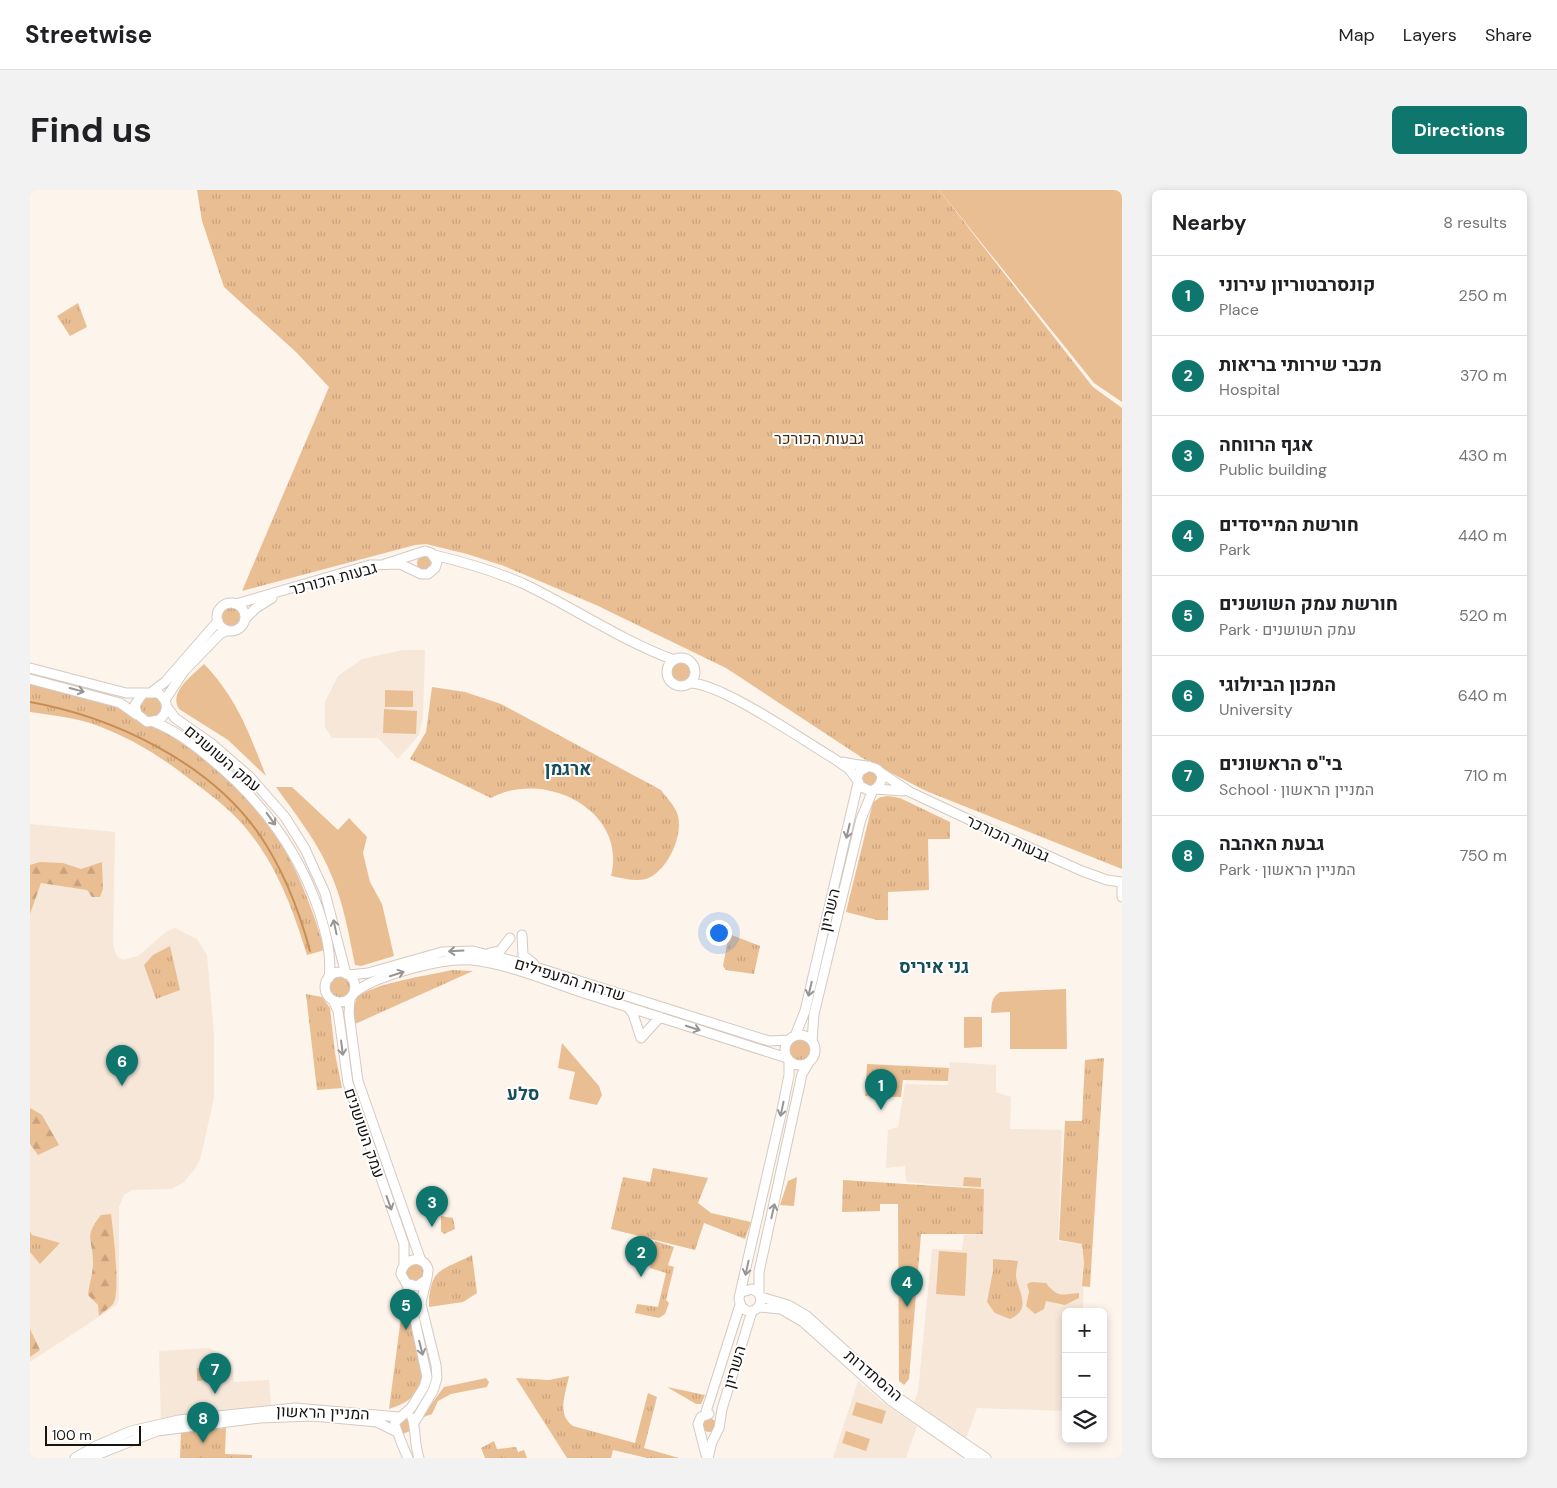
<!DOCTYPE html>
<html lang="en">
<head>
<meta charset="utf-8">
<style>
  body { margin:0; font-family:"DM Sans",Heebo,sans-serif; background:#f2f2f2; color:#202124 }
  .controls { position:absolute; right:15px; bottom:15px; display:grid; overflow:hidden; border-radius:8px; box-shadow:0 2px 8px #0003 }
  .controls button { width:45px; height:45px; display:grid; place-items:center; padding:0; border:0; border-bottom:1px solid #e0e0e0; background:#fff; color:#202124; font:25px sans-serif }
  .scale { position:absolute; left:15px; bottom:12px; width:96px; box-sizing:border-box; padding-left:5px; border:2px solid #171412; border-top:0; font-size:14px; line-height:18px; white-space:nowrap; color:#171412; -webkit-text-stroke:4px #fff; paint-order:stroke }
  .you { position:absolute; left:688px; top:742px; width:18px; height:18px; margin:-12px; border:4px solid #fff; border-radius:50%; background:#1a73e8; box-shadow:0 0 0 8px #1a73e833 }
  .badge { display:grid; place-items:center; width:32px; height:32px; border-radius:50%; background:#0f766e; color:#fff; font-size:16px; font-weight:700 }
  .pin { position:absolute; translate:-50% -41px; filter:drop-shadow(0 1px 2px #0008) }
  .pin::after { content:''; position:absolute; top:26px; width:18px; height:15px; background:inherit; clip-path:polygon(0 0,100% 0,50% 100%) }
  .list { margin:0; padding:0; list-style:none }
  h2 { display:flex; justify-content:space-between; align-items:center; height:65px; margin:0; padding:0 20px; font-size:21px }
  h2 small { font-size:16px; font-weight:400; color:#757577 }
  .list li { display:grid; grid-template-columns:32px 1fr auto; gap:15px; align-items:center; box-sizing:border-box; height:80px; padding:0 20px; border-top:1px solid #e0e0e0 }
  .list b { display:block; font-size:19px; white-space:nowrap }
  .list p { margin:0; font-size:16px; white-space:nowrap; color:#757577 }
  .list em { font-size:16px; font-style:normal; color:#757577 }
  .icon { flex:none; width:28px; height:28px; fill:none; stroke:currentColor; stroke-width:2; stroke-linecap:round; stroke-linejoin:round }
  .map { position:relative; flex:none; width:1092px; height:1268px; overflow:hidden; border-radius:8px }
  header { display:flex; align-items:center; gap:30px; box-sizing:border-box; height:70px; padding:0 25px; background:#fff; border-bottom:1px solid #e0e0e0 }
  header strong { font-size:24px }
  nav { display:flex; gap:28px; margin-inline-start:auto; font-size:18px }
  .intro { display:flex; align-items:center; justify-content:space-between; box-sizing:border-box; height:120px; padding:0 30px }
  h1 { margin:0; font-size:35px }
  .button { padding:12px 22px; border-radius:8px; background:#0f766e; color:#fff; font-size:18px; font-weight:700 }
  main { display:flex; gap:30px; padding:0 30px }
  aside { flex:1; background:#fff; border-radius:8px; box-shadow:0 2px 8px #0003 }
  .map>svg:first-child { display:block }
</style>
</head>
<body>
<header>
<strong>Streetwise</strong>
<nav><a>Map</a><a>Layers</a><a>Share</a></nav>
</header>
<div class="intro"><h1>Find us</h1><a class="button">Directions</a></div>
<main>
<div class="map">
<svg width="1092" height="1268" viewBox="0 0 1092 1268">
  <defs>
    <pattern id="forest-firs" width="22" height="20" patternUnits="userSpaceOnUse" patternTransform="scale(1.25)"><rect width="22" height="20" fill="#eabe93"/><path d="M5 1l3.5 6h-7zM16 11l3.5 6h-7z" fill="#c8a27e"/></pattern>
    <pattern id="park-tufts" width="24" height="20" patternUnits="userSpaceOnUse" patternTransform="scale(1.25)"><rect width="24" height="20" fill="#eabe93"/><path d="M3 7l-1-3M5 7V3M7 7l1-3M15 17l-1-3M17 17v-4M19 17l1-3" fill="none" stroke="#c8a27e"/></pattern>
  </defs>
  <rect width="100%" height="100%" fill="#fdf4ec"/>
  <path fill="#f6e7d9" d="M 373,460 L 395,460 L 393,528 L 389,545 L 368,569 L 348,548 L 302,548 L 295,537 L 295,512 L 308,486 L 332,469 Z
    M 0,634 L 85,642 L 83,753 L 86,765 L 93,770 L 108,766 L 136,742 L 145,738 L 167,749 L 177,765 L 184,844 L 184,908 L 170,970 L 164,980 L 153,993 L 141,999 L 102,1000 L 94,1005 L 89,1017 L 89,1109 L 87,1115 L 0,1172 Z
    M 920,872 L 966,875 L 966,902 L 981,907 L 980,939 L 1032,940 L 1028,1051 L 1052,1054 L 1054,1072 L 1053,1122 L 1036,1122 L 1036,1221 L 947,1218 L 935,1251 L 898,1225 L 884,1212 L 888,1202 L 902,1059 L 932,1060 L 934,1045 L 953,1044 L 954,999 L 876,992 L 875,976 L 856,978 L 858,940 L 868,937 L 875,894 L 918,895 Z
    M 179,1158 L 198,1167 L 202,1175 L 204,1192 L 239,1190 L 241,1216 L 165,1223 L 131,1230 L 129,1161 Z
    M 828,1191 L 852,1212 L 887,1236 L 876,1268 L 803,1268 Z"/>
  <path fill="#eabe93" d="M 909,0 L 1092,0 L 1092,212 L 1064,193 Z
    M387 373a7 7 0 1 1 14 0a7 7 0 1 1-14 0Z
    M 174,474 C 207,508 219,543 236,586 L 198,550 L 149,519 C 138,502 163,485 174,474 Z
    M 355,500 L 383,501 L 383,517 L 355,517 Z
    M 354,519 L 387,521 L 386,544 L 353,543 Z
    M 246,597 L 262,597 L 308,640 L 319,628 L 337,647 L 333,663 L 340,692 L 352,714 L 364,766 L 331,776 L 325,775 C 319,745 314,716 303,689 C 290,655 267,626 246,597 Z
    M 1036,799 L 1037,859 L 980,859 L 980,822 L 961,823 C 962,813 961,808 970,802 Z
    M 934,827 L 952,827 L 952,857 L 934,858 Z
    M 532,853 L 569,896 L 572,905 L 567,915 L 539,909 L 545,882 L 528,878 Z
    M 767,987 L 764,1016 L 750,1015 L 758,991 Z
    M 934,987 L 951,988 L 951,997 L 933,996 Z
    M 909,1061 L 937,1063 L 935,1106 L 906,1104 Z
    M 1002,1092 L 1016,1093 C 1029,1109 1031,1104 1049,1103 L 1049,1108 L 1035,1115 L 1016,1111 L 1014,1119 L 1005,1124 L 996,1116 L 999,1102 L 997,1094 Z
    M 190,1176 L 191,1189 L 167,1191 L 167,1178 Z
    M 456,1188 L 459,1192 L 457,1197 L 421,1204 L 408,1211 L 402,1224 L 391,1228 L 414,1197 Z
    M 826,1212 L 856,1221 L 852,1234 L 822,1225 Z
    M 816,1241 L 840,1249 L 836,1261 L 812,1253 Z"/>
  <path fill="url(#forest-firs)" d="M 10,672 L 33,673 L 51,679 L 72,672 L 73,699 L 70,707 L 62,707 L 57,700 L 11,693 L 0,724 L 0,675 Z
    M 0,918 L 12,925 L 29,955 L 8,965 L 0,954 Z
    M 81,1024 C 83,1041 91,1101 83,1114 C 81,1117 72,1123 69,1126 L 68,1115 L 58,1105 C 59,1094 63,1084 63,1073 C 63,1047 53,1048 71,1025 Z
    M 0,1139 L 10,1160 L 0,1167 Z"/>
  <path fill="url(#park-tufts)" d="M 167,0 L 909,0 L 1063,197 L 1092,218 L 1092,679 L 896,601 L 834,569 L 696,478 L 566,415 L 474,376 L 437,364 L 396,354 L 385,355 L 212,401 L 299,197 L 266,162 L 194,97 L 172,31 Z
    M 48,113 L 57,137 L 40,146 L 27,126 Z
    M192 427a9 9 0 1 1 18 0a9 9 0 1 1-18 0Z
    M639 482a12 12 0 1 1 24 0a12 12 0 1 1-24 0Z
    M 0,492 C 24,498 51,502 74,510 C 90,516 100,527 113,533 C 121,537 130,538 138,542 C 153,550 166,563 180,574 C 247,629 270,679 295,760 L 277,765 C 263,719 246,673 214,636 C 197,616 174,600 153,584 C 124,562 95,545 60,533 C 41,527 20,525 0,522 Z
    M 402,497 L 435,502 L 471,514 L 631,600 C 636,607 644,615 647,623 C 655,644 637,682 616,689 C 605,692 592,688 581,686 C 598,620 514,579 461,608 L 380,569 L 396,542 Z
    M 125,504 L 134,514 L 128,529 L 113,528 L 108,513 L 110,509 Z
    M 843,579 L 850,590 L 837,600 L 830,585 Z
    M 858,606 L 870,608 L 920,632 L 920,649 L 898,649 L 899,700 L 858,702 L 858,730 L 847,730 L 816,722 L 843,612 L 851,607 Z
    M 699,744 L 730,756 L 724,784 L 696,780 L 693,776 Z
    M 140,756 L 150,800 L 126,809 L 114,775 L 123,765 Z
    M 422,780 L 443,781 L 325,834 L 323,821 L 327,806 C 355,791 391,787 422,780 Z
    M299 797a11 11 0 1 1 22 0a11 11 0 1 1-22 0Z
    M 276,804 L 292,807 L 300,818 L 305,863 L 312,898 L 287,900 Z
    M757 860a13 13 0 1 1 26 0a13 13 0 1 1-26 0Z
    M 1074,868 L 1060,1097 L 1052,1096 L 1054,1073 L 1052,1054 L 1029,1050 L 1035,931 L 1052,931 L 1055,870 Z
    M 837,874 L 919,878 L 918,891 L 873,890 L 871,907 L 835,906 Z
    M 623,978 L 678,988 L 668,1013 L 681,1023 L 721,1032 L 715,1049 L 674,1033 L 665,1060 L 581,1039 L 593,987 L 620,992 Z
    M 813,990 L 954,999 L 953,1044 L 891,1044 L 879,1189 L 874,1195 L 869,1191 L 868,1014 L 850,1014 L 850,1021 L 812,1022 Z
    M 411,1026 L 423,1028 L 425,1039 L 414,1044 L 411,1041 Z
    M 0,1041 L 2,1045 L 30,1053 L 10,1074 L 0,1062 Z
    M 625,1051 L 644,1057 L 638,1075 L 644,1077 L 636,1110 L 639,1113 L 635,1124 L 629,1128 L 605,1123 L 607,1114 L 628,1117 L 636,1083 L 620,1078 Z
    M 442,1065 L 447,1103 L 433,1112 L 399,1117 C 400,1077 410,1082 442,1065 Z
    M 963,1069 L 988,1071 C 987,1077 986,1081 986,1087 C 989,1103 1002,1119 980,1129 L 965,1123 L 957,1112 L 963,1081 Z
    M 383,1072 L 394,1077 L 395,1085 L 390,1092 L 382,1093 L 375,1087 L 375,1079 Z
    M 374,1104 L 393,1183 C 389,1204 379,1213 359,1219 Z
    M 539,1186 C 536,1203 526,1224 543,1236 L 605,1253 L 618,1203 L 627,1207 L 614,1258 L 649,1268 L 617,1268 L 583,1260 L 581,1268 L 537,1268 L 486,1188 L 519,1190 Z
    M 637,1197 L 675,1205 L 671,1214 L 666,1214 Z
    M 375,1226 L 378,1227 L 382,1240 L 373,1244 L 366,1232 Z
    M672 1235a7 7 0 1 1 14 0a7 7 0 1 1-14 0Z
    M 196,1238 L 195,1264 L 222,1265 L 222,1268 L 150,1268 L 151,1242 Z
    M 464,1251 L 467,1259 L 486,1257 L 488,1262 L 494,1260 L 497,1268 L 455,1268 L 451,1258 Z"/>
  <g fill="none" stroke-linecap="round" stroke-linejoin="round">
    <path stroke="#c78e53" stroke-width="2" d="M 0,512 C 83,527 179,572 229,644 C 253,679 269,720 280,761"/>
    <g stroke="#d3cac2" stroke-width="11">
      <path id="minor" d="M 404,365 C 434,372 464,381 492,393 C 543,417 590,450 644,470
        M187 427a14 14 0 1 1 28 0a14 14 0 1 1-28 0Z
        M 206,414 L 340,375 L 370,374 L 391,384 L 398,384 L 405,378 L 407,372 L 401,363 L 395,361 L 355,374
        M 215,429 L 226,418 L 242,408
        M637 482a14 14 0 1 1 28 0a14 14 0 1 1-28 0Z
        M 0,478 L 96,503 L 128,503 C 139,511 139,522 129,530 L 117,532 L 107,524 L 105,515 L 113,503
        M 0,489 L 90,513 L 107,525
        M 661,493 C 694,495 771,549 803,568 L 819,579 L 828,591
        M 123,501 L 135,492 L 188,431
        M 135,510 L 154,481 L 190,444 L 197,440
        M 137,517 L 145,528 L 182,554 L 220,587 L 255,627 L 275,659 L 295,703 L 316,784
        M 124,532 C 146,541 163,554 181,569 C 231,610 268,659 289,721 C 296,743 302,766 299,788
        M 813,572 C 821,575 843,575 848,580 C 856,588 849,599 840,601 L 830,596 L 827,588 L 830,581 L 839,576
        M 850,582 L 880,602 L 974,646 L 1052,681 L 1077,690 L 1092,692
        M 846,599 L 873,601
        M 1092,695 L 1092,707
        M 492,745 L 493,765 L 504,774
        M 460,763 L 470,761 L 480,748
        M295 797a15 15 0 1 1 30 0a15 15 0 1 1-30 0Z
        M 319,785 L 338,783 L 412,762 L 443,761 L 499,775 L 739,851 L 758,850
        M 323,804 C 344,785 413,768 441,770 C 476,773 521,792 554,803 C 622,825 690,846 757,868
        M 320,808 L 319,824 L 328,891 L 391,1071
        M 303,810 L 308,821 L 318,893 L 374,1054 L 374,1074
        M 598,817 L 603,824 L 611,848
        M755 860a15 15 0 1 1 30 0a15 15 0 1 1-30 0Z
        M 765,846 L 775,821 L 828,593
        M 611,848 L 630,827
        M 782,851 L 784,824 L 831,629 L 843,600
        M 377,1093 L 397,1187 L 394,1197 L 381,1218 L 365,1232 C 364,1235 375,1262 378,1268
        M 712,1102 L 722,1099 L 729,1103 L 731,1111 C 727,1126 710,1124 709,1108 L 752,920 L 759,885 L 759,871
        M 729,1103 L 729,1082 L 772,884 L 778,874
        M 731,1107 L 758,1115 L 777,1126 L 864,1205 L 956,1268
        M 729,1117 L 751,1119 L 773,1132 L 860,1210 L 943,1268
        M 675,1225 L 710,1115
        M 382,1228 C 386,1237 384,1254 389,1268
        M 384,1233 L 403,1201 L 407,1188 L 406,1175 L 391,1114 C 392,1105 399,1085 398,1079 C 393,1063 372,1069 371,1084 L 376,1093 L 387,1096 L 396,1090
        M 676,1265 L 668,1234 L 671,1227 L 679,1224
        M 45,1268 L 66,1256 L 101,1241 L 149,1230 L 265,1218 L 369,1227
        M 59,1268 L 127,1241 L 230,1228 L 283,1226 L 347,1232 L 367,1242
        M 678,1268 L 682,1252 L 689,1238 L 692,1219 L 722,1121"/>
    </g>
    <use href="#minor" stroke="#fff" stroke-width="9"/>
  </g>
  <defs><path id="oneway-shaft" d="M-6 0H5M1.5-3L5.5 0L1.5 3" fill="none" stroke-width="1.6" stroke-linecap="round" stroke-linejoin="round" transform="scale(1.25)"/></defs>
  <g stroke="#979594">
    <use href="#oneway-shaft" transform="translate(47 500) rotate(15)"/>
    <use href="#oneway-shaft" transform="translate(241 629) rotate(54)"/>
    <use href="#oneway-shaft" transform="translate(818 641) rotate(103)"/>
    <use href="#oneway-shaft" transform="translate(305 737) rotate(-102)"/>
    <use href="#oneway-shaft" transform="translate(426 761) rotate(177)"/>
    <use href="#oneway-shaft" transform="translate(367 784) rotate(-18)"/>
    <use href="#oneway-shaft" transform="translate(780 799) rotate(103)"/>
    <use href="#oneway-shaft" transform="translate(663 838) rotate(18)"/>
    <use href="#oneway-shaft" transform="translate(312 858) rotate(83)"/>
    <use href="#oneway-shaft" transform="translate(752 919) rotate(102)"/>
    <use href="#oneway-shaft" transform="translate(359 1013) rotate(70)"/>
    <use href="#oneway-shaft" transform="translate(743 1021) rotate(-77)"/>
    <use href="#oneway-shaft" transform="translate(717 1078) rotate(102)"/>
    <use href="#oneway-shaft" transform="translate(391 1158) rotate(76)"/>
  </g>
  <g text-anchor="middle" stroke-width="4" stroke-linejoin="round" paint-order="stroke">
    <g font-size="16" fill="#432b11" stroke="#fff">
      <text x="789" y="254">גבעות הכורכר</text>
    </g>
    <g font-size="16" fill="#171412" stroke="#fff">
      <text transform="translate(303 388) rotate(-15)" y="6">גבעות הכורכר</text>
      <text transform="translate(193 568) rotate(40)" y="6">עמק השושנים</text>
      <text transform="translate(978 648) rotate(25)" y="6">גבעות הכורכר</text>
      <text transform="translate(799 720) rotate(-77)" y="6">השריון</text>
      <text transform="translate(540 789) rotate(17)" y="6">שדרות המעפילים</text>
      <text transform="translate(335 943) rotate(71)" y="6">עמק השושנים</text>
      <text transform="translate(704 1177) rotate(-74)" y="6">השריון</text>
      <text transform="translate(844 1185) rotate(40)" y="6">ההסתדרות</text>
      <text transform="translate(293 1222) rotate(2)" y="6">המניין הראשון</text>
    </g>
    <g font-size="18" font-weight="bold" fill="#164e5b" stroke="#fff">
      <text x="538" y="585">ארגמן</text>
      <text x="904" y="783">גני איריס</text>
      <text x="493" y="910">סלע</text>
    </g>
  </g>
</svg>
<div class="controls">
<button>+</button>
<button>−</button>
<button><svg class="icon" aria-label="layers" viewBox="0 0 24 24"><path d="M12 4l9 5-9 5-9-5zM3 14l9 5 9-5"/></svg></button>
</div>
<div class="scale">100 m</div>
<div class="you"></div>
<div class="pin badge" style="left:851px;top:920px">1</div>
<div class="pin badge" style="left:611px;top:1087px">2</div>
<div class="pin badge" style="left:402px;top:1037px">3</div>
<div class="pin badge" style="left:877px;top:1117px">4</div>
<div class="pin badge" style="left:376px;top:1140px">5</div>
<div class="pin badge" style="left:92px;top:896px">6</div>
<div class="pin badge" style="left:185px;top:1204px">7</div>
<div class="pin badge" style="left:173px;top:1253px">8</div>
</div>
<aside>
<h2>Nearby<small>8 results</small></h2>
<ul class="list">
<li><span class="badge">1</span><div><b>קונסרבטוריון עירוני</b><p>Place</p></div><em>250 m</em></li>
<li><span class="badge">2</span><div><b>מכבי שירותי בריאות</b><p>Hospital</p></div><em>370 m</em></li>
<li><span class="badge">3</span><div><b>אגף הרווחה</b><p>Public building</p></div><em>430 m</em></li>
<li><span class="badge">4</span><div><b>חורשת המייסדים</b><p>Park</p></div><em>440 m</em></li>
<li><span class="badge">5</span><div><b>חורשת עמק השושנים</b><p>Park · עמק השושנים</p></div><em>520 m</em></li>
<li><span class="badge">6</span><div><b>המכון הביולוגי</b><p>University</p></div><em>640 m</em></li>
<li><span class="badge">7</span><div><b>בי&quot;ס הראשונים</b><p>School · המניין הראשון</p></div><em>710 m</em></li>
<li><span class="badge">8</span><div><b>גבעת האהבה</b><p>Park · המניין הראשון</p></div><em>750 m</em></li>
</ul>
</aside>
</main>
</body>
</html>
